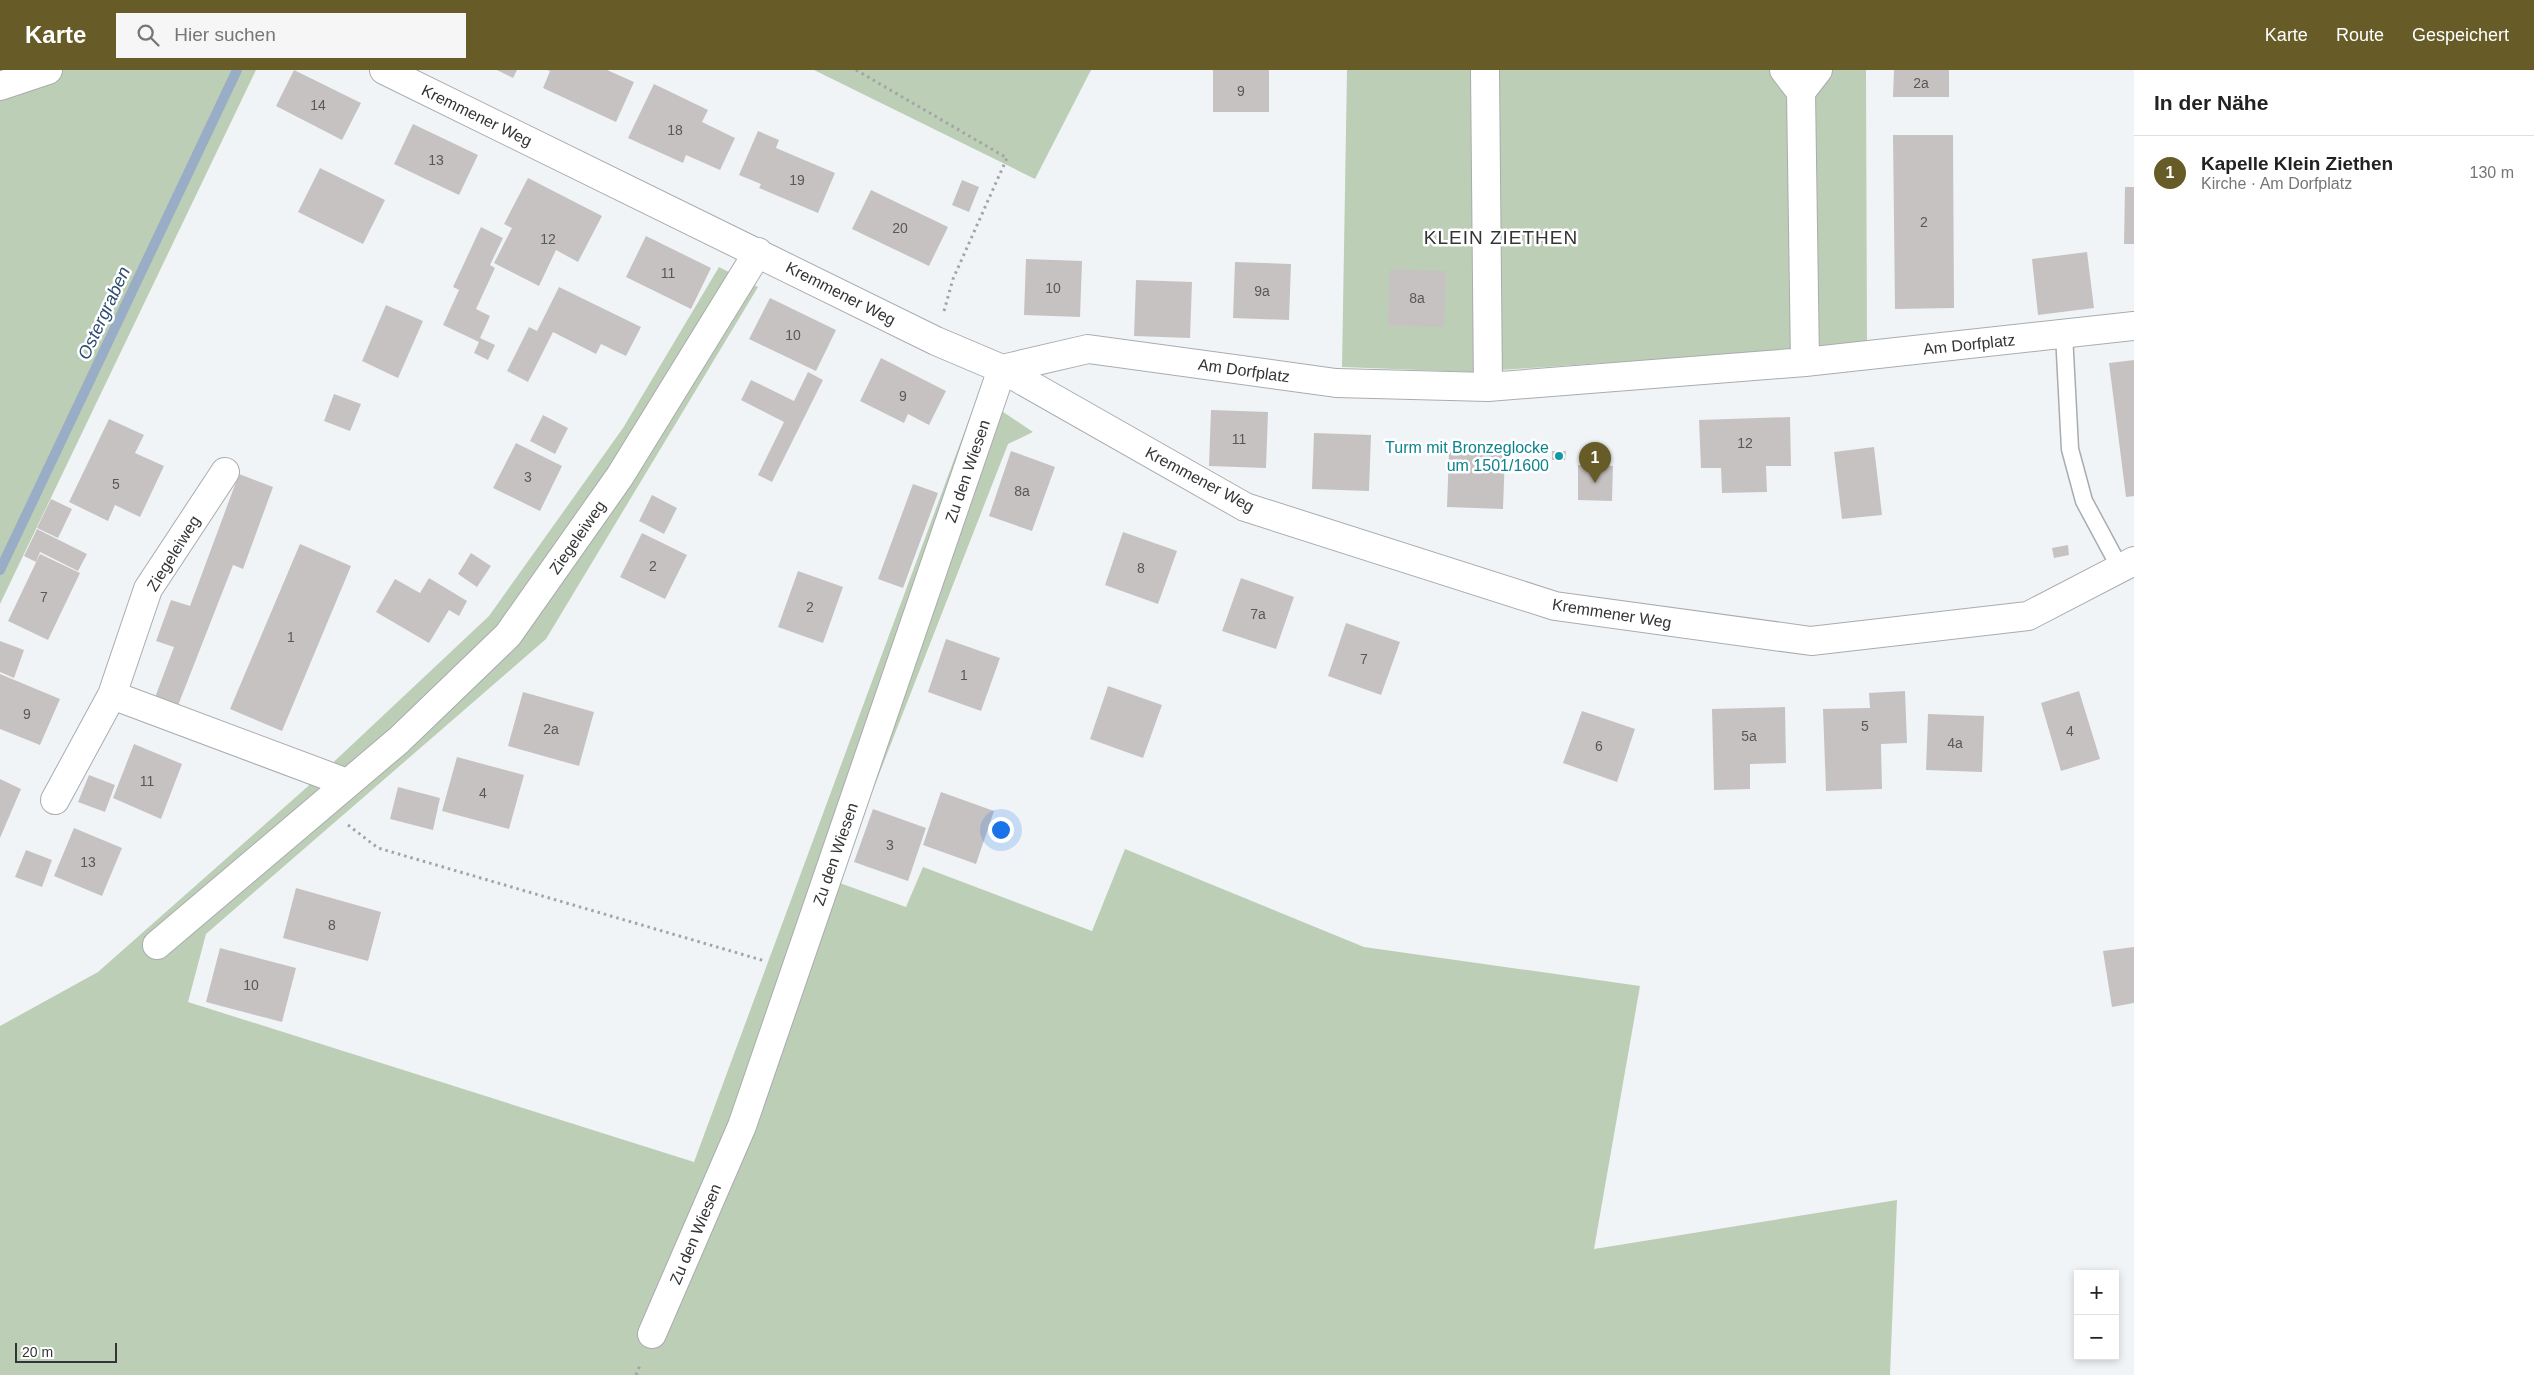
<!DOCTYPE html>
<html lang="de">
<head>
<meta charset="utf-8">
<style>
  body { margin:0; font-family:Arial,sans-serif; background:#f6f6f6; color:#222 }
  .controls { position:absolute; right:15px; bottom:15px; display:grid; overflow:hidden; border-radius:0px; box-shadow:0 2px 8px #0003 }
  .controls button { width:45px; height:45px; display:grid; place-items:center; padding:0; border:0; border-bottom:1px solid #e0e0e0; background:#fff; color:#222; font:25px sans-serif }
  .scale { position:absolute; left:15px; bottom:12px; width:102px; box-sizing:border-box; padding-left:5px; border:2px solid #333436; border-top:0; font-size:14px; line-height:18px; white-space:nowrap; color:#333436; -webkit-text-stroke:4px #fff; paint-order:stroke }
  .you { position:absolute; left:1000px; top:759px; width:18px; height:18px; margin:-12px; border:4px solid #fff; border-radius:50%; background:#1a73e8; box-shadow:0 0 0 8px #1a73e833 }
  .badge { display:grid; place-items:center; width:32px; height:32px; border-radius:50%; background:#675b28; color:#fff; font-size:16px; font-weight:700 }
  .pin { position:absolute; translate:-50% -41px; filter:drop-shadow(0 1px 2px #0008) }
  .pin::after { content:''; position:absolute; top:26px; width:18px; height:15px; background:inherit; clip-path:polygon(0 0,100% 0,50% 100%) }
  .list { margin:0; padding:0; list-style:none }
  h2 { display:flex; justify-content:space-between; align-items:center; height:65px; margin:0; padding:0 20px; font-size:21px }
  h2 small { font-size:16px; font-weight:400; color:#767676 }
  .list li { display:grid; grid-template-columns:32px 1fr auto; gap:15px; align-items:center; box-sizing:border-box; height:75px; padding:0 20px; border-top:1px solid #e0e0e0 }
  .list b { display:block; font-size:19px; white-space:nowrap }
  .list p { margin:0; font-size:16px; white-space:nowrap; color:#767676 }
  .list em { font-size:16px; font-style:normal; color:#767676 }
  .icon { flex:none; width:28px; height:28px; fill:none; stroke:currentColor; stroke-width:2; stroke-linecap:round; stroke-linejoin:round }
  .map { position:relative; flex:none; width:2134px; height:1305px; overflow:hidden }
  header { display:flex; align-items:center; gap:30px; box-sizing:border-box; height:70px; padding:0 25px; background:#675b28; color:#fff }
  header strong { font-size:24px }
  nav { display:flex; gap:28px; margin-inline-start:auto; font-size:18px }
  .search { width:350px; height:45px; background:#f6f6f6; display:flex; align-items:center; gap:12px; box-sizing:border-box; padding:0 18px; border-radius:0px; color:#767676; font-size:19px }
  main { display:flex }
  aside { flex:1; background:#fff }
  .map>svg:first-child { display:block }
</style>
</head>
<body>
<header>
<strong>Karte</strong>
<div class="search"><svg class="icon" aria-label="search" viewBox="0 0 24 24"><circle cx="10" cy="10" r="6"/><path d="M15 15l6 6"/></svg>Hier suchen</div>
<nav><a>Karte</a><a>Route</a><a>Gespeichert</a></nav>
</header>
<main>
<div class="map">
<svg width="2134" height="1305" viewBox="0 0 2134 1305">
  <rect width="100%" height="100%" fill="#f1f4f7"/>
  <path fill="#bdceb6" d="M 0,0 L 256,0 L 0,534 Z
    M 814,0 L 1091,0 L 1035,109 Z
    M 1347,0 L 1866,0 L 1867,275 L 1471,302 L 1342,297 Z
    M 719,197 L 758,217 L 546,569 L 206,864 L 188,932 L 694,1092 L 978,325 L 1033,362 L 1008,374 L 837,812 L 906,837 L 923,797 L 1092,861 L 1125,779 L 1364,877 L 1640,916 L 1594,1179 L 1897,1130 L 1890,1305 L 0,1305 L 0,956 L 98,902 L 306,718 L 489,546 L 623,358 Z"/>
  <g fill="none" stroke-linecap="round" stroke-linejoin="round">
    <path stroke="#99aec6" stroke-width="10" d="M 0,500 L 237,0"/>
  </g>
  <path fill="#c7c2c2" d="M 294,0 L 361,33 L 342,70 L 276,36 Z
    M 497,0 L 517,0 L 513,8 Z
    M 547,0 L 607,0 L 634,12 L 616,52 L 543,18 L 550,1 Z
    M 1213,0 L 1269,0 L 1269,42 L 1213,42 Z
    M 1894,0 L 1949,0 L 1949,27 L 1893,27 Z
    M 654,14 L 708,40 L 702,52 L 735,68 L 720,100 L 686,85 L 683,93 L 628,68 Z
    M 413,54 L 478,85 L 459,125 L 394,94 Z
    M 758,61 L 779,70 L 776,78 L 835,103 L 818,143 L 759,118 L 761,114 L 739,105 Z
    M 1893,65 L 1953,65 L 1954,238 L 1895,239 Z
    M 320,98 L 385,130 L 363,174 L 298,142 Z
    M 528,108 L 602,146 L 578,192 L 556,180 L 539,216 L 494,193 L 512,158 L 504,154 Z
    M 962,110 L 979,117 L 969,142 L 952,135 Z
    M 2125,117 L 2134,117 L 2134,174 L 2124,174 Z
    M 871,120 L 948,157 L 929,196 L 852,159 Z
    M 481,157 L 503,168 L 490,195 L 495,198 L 476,239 L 490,246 L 480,268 L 495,275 L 488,290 L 474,283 L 479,272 L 443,255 L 459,220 L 453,217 Z
    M 646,166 L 711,198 L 691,239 L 626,207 Z
    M 2087,182 L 2094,238 L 2038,245 L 2032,189 Z
    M 1026,189 L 1082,191 L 1080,247 L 1024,245 Z
    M 1235,192 L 1291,194 L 1289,250 L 1233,248 Z
    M 1390,199 L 1446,201 L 1444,257 L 1388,255 Z
    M 1136,210 L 1192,212 L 1190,268 L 1134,266 Z
    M 559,217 L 641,257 L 626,286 L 601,274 L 596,284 L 553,262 L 528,312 L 507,301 L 529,257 L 537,261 Z
    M 770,228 L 836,260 L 816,301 L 749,269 Z
    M 386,235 L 423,251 L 398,308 L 362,291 Z
    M 881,288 L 946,321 L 929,355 L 908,344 L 904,353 L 860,331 Z
    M 2134,290 L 2134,426 L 2126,427 L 2109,293 Z
    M 808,302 L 823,310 L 772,412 L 758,405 L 784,352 L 741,330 L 751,310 L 794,331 Z
    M 334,324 L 361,334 L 350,361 L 324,351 Z
    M 1211,340 L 1268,342 L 1266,398 L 1209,396 Z
    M 543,345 L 568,358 L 555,384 L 530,371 Z
    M 1790,347 L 1791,396 L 1766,396 L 1767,422 L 1722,423 L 1721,398 L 1701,398 L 1699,350 Z
    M 109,349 L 144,365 L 135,383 L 164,396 L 140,447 L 115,435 L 108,451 L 69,432 Z
    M 1314,363 L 1371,365 L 1369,421 L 1312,419 Z
    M 516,373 L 562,396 L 540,441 L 493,418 Z
    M 1874,377 L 1882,445 L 1842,449 L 1834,382 Z
    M 1011,381 L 1055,397 L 1032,461 L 989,446 Z
    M 1552,381 L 1566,381 L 1565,390 L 1552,390 Z
    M 1449,382 L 1505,383 L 1503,439 L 1447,437 Z
    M 1578,395 L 1613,396 L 1612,431 L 1578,430 Z
    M 239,404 L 273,417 L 243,499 L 233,495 L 177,638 L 154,630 L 174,577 L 156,571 L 171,530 L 190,536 Z
    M 913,414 L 938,423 L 903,518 L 878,509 Z
    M 652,425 L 677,438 L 664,464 L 639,451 Z
    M 51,429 L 72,439 L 58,468 L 37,458 Z
    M 37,459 L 87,484 L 78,501 L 40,482 L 36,492 L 24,486 Z
    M 1123,462 L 1177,481 L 1158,534 L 1105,515 Z
    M 642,463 L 687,485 L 665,529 L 620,507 Z
    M 300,474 L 351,496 L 282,661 L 230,639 Z
    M 2068,475 L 2069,485 L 2054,488 L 2052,478 Z
    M 471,483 L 491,496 L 477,517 L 458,504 Z
    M 40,484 L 80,503 L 48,570 L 8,551 Z
    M 798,501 L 843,517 L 823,573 L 778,557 Z
    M 429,508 L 467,531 L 459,546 L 449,540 L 429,573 L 376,542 L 395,509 L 420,523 Z
    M 1241,508 L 1294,527 L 1276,579 L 1222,561 Z
    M 1346,553 L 1400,572 L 1381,625 L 1328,606 Z
    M 946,569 L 1000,588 L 981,641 L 928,622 Z
    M 0,571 L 24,580 L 14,608 L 0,602 Z
    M 0,604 L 60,629 L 40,675 L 0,659 Z
    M 1108,616 L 1162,635 L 1143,688 L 1090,669 Z
    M 1905,621 L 1907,673 L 1881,674 L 1882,719 L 1826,721 L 1823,639 L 1870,638 L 1869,623 Z
    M 2079,621 L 2100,689 L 2061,701 L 2041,633 Z
    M 523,622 L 594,642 L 579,696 L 508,676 Z
    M 1785,637 L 1786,693 L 1750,694 L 1750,719 L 1714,720 L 1712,639 Z
    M 1582,641 L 1635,659 L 1617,712 L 1563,693 Z
    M 1928,644 L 1984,646 L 1982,702 L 1926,700 Z
    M 134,674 L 182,694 L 161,749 L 113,728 Z
    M 457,687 L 524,705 L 509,759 L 442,741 Z
    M 89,705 L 115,715 L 105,742 L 78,732 Z
    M 0,709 L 21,719 L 0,768 Z
    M 398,717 L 440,728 L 433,760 L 390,749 Z
    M 941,722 L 994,741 L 976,794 L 923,775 Z
    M 873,739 L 926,758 L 908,811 L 854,792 Z
    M 74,758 L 122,778 L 102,826 L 54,806 Z
    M 26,780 L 52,790 L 42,817 L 15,807 Z
    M 296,818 L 381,842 L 368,891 L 283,868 Z
    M 2134,877 L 2134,933 L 2112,937 L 2103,881 Z
    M 220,878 L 296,898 L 282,952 L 206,932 Z"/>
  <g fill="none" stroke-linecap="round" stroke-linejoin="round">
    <g stroke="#a9acaf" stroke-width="19">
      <path id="lane" d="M 2064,264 L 2070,379 L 2084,431 L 2120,498"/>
    </g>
    <g stroke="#a9acaf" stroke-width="30">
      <path id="street" d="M 384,0 L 936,271 L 1002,299 L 1245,437 L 1555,536 L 1811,571 L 2028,546 L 2134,491
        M 1485,0 L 1488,317
        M 1784,0 L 1801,22 L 1805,292
        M 0,16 L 48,0
        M 1801,22 L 1818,0
        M 112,625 L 347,713
        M 55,730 L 112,625 L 148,519 L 225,402
        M 157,875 L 399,670 L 508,565 L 620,406 L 758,182
        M 652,1264 L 742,1056 L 1002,299 L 1088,279 L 1336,313 L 1488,317 L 1805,292 L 2134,256"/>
    </g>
    <path stroke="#a2a4a7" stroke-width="3" stroke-dasharray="2.5 4" stroke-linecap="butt" d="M 856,0 L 1007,88 L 953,209 L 944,241
      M 348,755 L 378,778 L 765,891
      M 636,1305 L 641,1293"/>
    <use href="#lane" stroke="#fff" stroke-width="16"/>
    <use href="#street" stroke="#fff" stroke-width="28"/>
  </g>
  <circle fill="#0f9aa8" stroke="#fff" stroke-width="2" cx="1559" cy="386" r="5"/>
  <g text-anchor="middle" stroke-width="5" stroke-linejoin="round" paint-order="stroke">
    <g font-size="14" fill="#585859">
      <text x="1921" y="18">2a</text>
      <text x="1241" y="26">9</text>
      <text x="318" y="40">14</text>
      <text x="675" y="65">18</text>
      <text x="436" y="95">13</text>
      <text x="797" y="115">19</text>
      <text x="1924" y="157">2</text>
      <text x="900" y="163">20</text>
      <text x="548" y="174">12</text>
      <text x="668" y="208">11</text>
      <text x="1053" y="223">10</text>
      <text x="1262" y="226">9a</text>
      <text x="1417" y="233">8a</text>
      <text x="793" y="270">10</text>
      <text x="903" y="331">9</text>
      <text x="1239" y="374">11</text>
      <text x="1745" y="378">12</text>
      <text x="528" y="412">3</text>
      <text x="116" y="419">5</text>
      <text x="1022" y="426">8a</text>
      <text x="653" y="501">2</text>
      <text x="1141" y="503">8</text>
      <text x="44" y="532">7</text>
      <text x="810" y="542">2</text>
      <text x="1258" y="549">7a</text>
      <text x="291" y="572">1</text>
      <text x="1364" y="594">7</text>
      <text x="964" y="610">1</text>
      <text x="27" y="649">9</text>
      <text x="1865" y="661">5</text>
      <text x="551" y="664">2a</text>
      <text x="2070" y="666">4</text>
      <text x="1749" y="671">5a</text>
      <text x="1955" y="678">4a</text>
      <text x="1599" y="681">6</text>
      <text x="147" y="716">11</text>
      <text x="483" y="728">4</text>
      <text x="890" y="780">3</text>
      <text x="88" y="797">13</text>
      <text x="332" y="860">8</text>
      <text x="251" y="920">10</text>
    </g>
    <g font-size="16" fill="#333436" stroke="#fff">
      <text transform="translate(477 45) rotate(26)" y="6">Kremmener Weg</text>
      <text transform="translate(841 223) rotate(27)" y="6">Kremmener Weg</text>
      <text transform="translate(1969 274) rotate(-6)" y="6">Am Dorfplatz</text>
      <text transform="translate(1244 300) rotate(8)" y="6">Am Dorfplatz</text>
      <text transform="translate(967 401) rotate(-71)" y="6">Zu den Wiesen</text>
      <text transform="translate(1200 409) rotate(28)" y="6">Kremmener Weg</text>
      <text transform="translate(577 467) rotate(-55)" y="6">Ziegeleiweg</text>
      <text transform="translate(173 483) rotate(-58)" y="6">Ziegeleiweg</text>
      <text transform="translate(1612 543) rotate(9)" y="6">Kremmener Weg</text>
      <text transform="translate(835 784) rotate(-71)" y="6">Zu den Wiesen</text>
      <text transform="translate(695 1164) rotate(-67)" y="6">Zu den Wiesen</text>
    </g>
    <g font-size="16" fill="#0d838f" stroke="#fff" text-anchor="end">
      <text x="1549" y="383">Turm mit Bronzeglocke<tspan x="1549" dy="18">um 1501/1600</tspan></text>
    </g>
    <g font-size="18" font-style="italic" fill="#2d4d71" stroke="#fff">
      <text transform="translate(104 243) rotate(-65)" y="6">Ostergraben</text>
    </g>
    <g font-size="19" letter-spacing="1" fill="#333436" stroke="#fff">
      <text x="1501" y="174">KLEIN ZIETHEN</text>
    </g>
  </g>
</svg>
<div class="controls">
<button>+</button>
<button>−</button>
</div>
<div class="scale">20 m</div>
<div class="you"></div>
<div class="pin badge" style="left:1595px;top:413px">1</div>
</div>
<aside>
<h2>In der Nähe<small></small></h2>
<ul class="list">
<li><span class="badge">1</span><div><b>Kapelle Klein Ziethen</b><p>Kirche · Am Dorfplatz</p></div><em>130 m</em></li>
</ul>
</aside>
</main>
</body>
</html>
